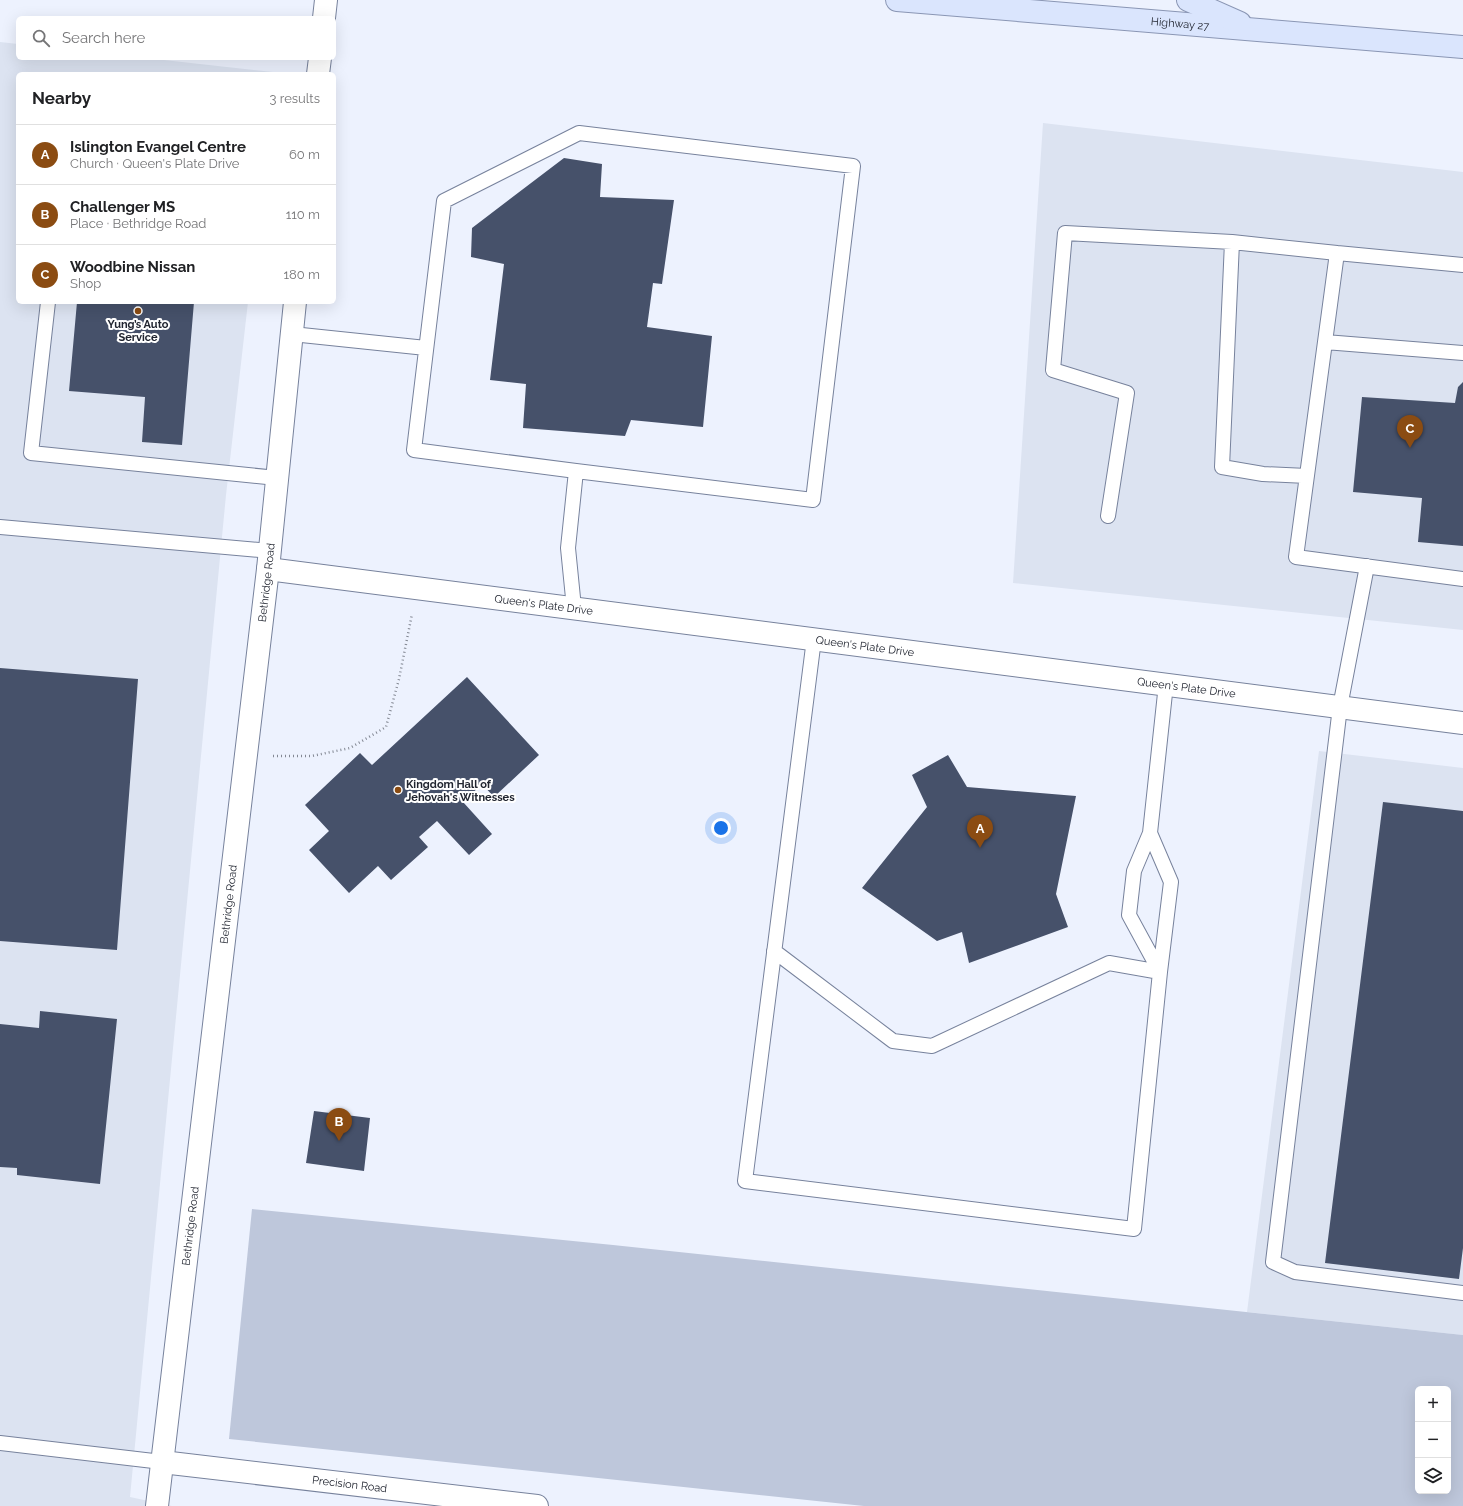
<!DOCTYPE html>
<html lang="en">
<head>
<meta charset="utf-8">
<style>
  body { margin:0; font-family:Raleway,sans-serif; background:#f6f6f6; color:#202124 }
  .controls { position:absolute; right:12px; bottom:12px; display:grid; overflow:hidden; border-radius:6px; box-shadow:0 4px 16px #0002 }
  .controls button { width:36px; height:36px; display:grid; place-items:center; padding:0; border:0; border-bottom:1px solid #e0e0e0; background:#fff; color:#202124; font:20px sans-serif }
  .you { position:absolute; left:721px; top:828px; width:14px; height:14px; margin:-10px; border:3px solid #fff; border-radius:50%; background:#1a73e8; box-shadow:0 0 0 6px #1a73e833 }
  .badge { display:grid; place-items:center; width:26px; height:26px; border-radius:50%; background:#8b4c12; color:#fff; font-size:13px; font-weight:700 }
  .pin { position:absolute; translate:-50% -33px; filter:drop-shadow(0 1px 2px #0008) }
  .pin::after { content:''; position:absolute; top:21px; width:14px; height:12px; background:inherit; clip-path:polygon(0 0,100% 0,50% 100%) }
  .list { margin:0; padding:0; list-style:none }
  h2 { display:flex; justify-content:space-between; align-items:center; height:52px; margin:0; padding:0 16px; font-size:17px }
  h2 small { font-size:13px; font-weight:400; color:#757577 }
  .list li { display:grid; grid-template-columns:26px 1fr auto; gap:12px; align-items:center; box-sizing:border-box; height:60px; padding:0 16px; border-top:1px solid #e0e0e0 }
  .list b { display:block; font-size:15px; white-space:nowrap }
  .list p { margin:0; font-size:13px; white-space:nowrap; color:#757577 }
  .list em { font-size:13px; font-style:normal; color:#757577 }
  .icon { flex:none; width:22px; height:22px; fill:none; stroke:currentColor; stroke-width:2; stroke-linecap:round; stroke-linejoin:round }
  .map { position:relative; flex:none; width:1463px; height:1506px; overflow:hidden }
  .search { position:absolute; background:#fff; box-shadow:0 4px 16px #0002; left:16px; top:16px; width:320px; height:44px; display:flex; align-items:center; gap:10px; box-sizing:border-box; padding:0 14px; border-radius:6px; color:#757577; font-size:15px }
  .panel { position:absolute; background:#fff; box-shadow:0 4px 16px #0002; left:16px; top:72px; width:320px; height:232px; border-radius:6px }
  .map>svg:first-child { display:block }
</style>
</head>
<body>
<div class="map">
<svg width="1463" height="1506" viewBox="0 0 1463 1506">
  <rect width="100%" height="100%" fill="#edf2fe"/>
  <path fill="#dce3f1" d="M 0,42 L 18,44 L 18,58 L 146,58 L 273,72 L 273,74 L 18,74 L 18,302 L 248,302 L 226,495 L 130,1497 L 172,1506 L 0,1506 Z
    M 1043,123 L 1463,172 L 1463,630 L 1013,583 Z
    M 1319,751 L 1463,768 L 1463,1335 L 1247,1312 Z"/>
  <path fill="#bec7db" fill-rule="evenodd" d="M 252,1209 L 613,1245 L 1463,1335 L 1463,1506 L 864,1506 L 229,1439 ZM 1418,1389 L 1448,1389 L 1448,1491 L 1418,1491 Z"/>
  <path fill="#46516a" d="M 564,158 L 602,164 L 600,197 L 674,200 L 662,284 L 653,283 L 647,327 L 712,336 L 703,427 L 631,420 L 625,436 L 523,428 L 526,384 L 490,380 L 504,264 L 471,257 L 472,228 Z
    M 77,302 L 194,302 L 182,445 L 142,442 L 145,397 L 69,391 Z
    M 1463,382 L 1463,546 L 1418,542 L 1422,498 L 1353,492 L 1362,397 L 1455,403 L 1458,387 Z
    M 0,668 L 138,679 L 117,950 L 0,941 Z
    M 467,677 L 539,755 L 494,797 L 482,784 L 463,802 L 492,834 L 469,855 L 437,821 L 419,837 L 428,847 L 391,880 L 378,866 L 349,893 L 309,850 L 329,831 L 305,805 L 360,753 L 372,765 Z
    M 948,755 L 967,787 L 1076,796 L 1056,894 L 1068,927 L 969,963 L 962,932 L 937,941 L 862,888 L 927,807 L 912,775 Z
    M 1383,802 L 1463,811 L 1463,1248 L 1459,1279 L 1325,1263 Z
    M 40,1011 L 117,1019 L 100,1184 L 17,1175 L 17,1168 L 0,1167 L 0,1024 L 39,1028 Z
    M 314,1111 L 370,1118 L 364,1171 L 306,1163 Z"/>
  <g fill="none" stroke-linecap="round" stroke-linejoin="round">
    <g stroke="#77829c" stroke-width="16">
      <path id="service" d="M 579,133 L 853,166 L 813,500 L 576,471 L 414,450 L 444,201 Z
        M 1232,242 L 1222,467 L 1263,474 L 1307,476
        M 1463,265 L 1337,253 L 1296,557 L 1463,579
        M 48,302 L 31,453 L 277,478
        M 292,334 L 426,348
        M 1325,342 L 1463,353
        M 1108,516 L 1127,393 L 1053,370 L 1065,233 L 1232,242 L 1337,253
        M 0,527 L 270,551
        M 1367,566 L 1340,707 L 1273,1262 L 1295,1272 L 1463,1293
        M 574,608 L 568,548 L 576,471
        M 814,639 L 745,1181 L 1134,1229 L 1160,972 L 1129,915 L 1134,871 L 1150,833 L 1166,684
        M 774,951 L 893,1041 L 932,1046 L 1109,963 L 1160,972 L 1171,882 L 1150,833
        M 0,1443 L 162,1462"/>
    </g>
    <g stroke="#77829c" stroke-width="24">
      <g id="minor">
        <path d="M 324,18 L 326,0"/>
        <path d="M 318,74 L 320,58"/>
        <path id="s1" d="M 162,1462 L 537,1506"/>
        <path id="s2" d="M 157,1506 L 268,569 L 295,302"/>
      </g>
    </g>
    <g stroke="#77829c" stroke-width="24">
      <g id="tertiary">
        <path id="s3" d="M 268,569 L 1463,723"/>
      </g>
    </g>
    <g stroke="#8a96b4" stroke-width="24">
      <g id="primary">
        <path id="s4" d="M 897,0 L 1463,47"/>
        <path d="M 1188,0 L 1240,23"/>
      </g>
    </g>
    <path stroke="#838893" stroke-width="2.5" stroke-dasharray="1 3" stroke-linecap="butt" d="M 273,756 L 312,756 L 350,748 L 386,727 L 399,679 L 412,614"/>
    <use href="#service" stroke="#fff" stroke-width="14"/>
    <use href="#minor" stroke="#fff" stroke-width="22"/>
    <use href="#tertiary" stroke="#fff" stroke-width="22"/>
    <use href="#primary" stroke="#dae5fd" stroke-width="22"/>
  </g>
  <g fill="#8b4c12" stroke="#fff" stroke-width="1.5">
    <circle cx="138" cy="311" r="4"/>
    <circle cx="398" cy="790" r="4"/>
  </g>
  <g text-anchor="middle" stroke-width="4" stroke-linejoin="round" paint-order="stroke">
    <g font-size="11" fill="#212530" stroke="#fff">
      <text dy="4" stroke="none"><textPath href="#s4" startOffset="284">Highway 27</textPath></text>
      <text dy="4" stroke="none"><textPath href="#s2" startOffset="930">Bethridge Road</textPath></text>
      <text dy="4" stroke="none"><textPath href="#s3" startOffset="278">Queen's Plate Drive</textPath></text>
      <text dy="4" stroke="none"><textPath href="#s3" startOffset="602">Queen's Plate Drive</textPath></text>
      <text dy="4" stroke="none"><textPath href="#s3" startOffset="926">Queen's Plate Drive</textPath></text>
      <text dy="4" stroke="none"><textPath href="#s2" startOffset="606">Bethridge Road</textPath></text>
      <text dy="4" stroke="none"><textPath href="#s2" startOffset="282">Bethridge Road</textPath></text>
      <text dy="4" stroke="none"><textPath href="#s1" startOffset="189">Precision Road</textPath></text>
    </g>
    <g font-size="11" font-weight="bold" fill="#212530" stroke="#fff">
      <text x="138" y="328">Yung’s Auto<tspan x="138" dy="13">Service</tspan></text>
      <text x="406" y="788" text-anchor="start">Kingdom Hall of<tspan x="406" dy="13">Jehovah's Witnesses</tspan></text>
    </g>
  </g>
</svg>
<div class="controls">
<button>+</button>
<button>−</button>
<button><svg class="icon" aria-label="layers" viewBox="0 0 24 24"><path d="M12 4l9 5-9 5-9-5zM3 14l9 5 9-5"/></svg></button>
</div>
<div class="you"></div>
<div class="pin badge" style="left:980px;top:848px">A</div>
<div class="pin badge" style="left:339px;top:1141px">B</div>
<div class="pin badge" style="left:1410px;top:448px">C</div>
<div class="search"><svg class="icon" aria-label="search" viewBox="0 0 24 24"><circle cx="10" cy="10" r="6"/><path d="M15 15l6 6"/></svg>Search here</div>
<section class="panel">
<h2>Nearby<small>3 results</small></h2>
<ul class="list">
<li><span class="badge">A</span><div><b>Islington Evangel Centre</b><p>Church · Queen's Plate Drive</p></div><em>60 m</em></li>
<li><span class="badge">B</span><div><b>Challenger MS</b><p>Place · Bethridge Road</p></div><em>110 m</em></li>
<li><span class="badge">C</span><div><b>Woodbine Nissan</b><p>Shop</p></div><em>180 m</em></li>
</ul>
</section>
</div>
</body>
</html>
